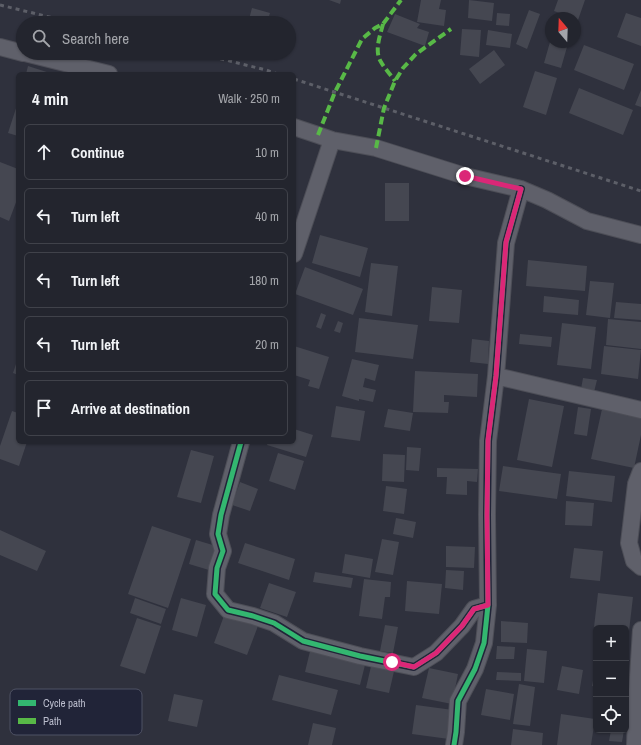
<!DOCTYPE html>
<html lang="en">
<head>
<meta charset="utf-8">
<style>
  body { margin:0; font-family:"Archivo Narrow",sans-serif; background:#2f313a; color:#f1f3f6 }
  .controls { position:absolute; right:12px; bottom:12px; display:grid; overflow:hidden; border-radius:6px; box-shadow:0 1px 3px #0004 }
  .controls button { width:36px; height:36px; display:grid; place-items:center; padding:0; border:0; border-bottom:1px solid #40424a; background:#23252e; color:#f1f3f6; font:20px sans-serif }
  .compass { position:absolute; left:545px; top:12px; width:36px; height:36px; border-radius:50%; background:#23252e; box-shadow:0 1px 3px #0004; rotate:341deg }
  .stop { position:absolute; width:12px; height:12px; margin:-9px; border:3px solid #db2777; border-radius:50%; background:#fff }
  .stop.end { background:#db2777; border-color:#fff; box-shadow:0 1px 4px #0008 }
  .list { margin:0; padding:0; list-style:none }
  h2 { display:flex; justify-content:space-between; align-items:center; height:52px; margin:0; padding:0 16px; font-size:17px }
  h2 small { font-size:13px; font-weight:400; color:#a3a5aa }
  .list li { display:grid; grid-template-columns:26px 1fr auto; gap:12px; align-items:center; box-sizing:border-box; height:56px; margin:0 8px 8px; padding:0 8px; border:1px solid #40424a; border-radius:6px }
  .list b { display:block; font-size:15px; white-space:nowrap }
  .list em { font-size:13px; font-style:normal; color:#a3a5aa }
  .icon { flex:none; width:22px; height:22px; fill:none; stroke:currentColor; stroke-width:2; stroke-linecap:round; stroke-linejoin:round }
  .map { position:relative; flex:none; width:641px; height:745px; overflow:hidden }
  .search { position:absolute; background:#23252e; box-shadow:0 1px 3px #0004; left:16px; top:16px; width:280px; height:44px; display:flex; align-items:center; gap:10px; box-sizing:border-box; padding:0 14px; border-radius:22px; color:#a3a5aa; font-size:15px }
  .panel { position:absolute; background:#23252e; box-shadow:0 1px 3px #0004; left:16px; top:72px; width:280px; height:372px; border-radius:6px }
  .map>svg:first-child { display:block }
</style>
</head>
<body>
<div class="map">
<svg width="641" height="745" viewBox="0 0 641 745">
  <rect width="100%" height="100%" fill="#2f313d"/>
  <path fill="#454751" d="M 329,0 L 341,0 L 340,4 Z
    M 421,0 L 441,0 L 439,9 L 446,10 L 444,26 L 417,22 Z
    M 469,0 L 494,3 L 492,21 L 468,18 Z
    M 558,0 L 585,0 L 578,20 L 575,19 L 575,18 L 573,18 L 554,11 Z
    M 252,8 L 270,13 L 267,23 L 248,23 Z
    M 529,10 L 540,14 L 527,49 L 516,44 Z
    M 497,13 L 510,14 L 509,26 L 496,25 Z
    M 626,13 L 641,18 L 641,46 L 617,37 Z
    M 395,14 L 420,24 L 417,28 L 429,32 L 425,46 L 387,32 Z
    M 462,29 L 481,30 L 479,57 L 460,55 Z
    M 488,30 L 512,34 L 510,48 L 486,45 Z
    M 550,42 L 567,47 L 561,68 L 544,63 Z
    M 584,45 L 634,64 L 624,90 L 574,70 Z
    M 494,50 L 505,65 L 480,84 L 469,69 Z
    M 28,66 L 53,74 L 26,74 Z
    M 535,71 L 557,78 L 546,115 L 523,107 Z
    M 579,88 L 633,110 L 623,135 L 569,113 Z
    M 641,90 L 641,107 L 635,105 Z
    M 18,102 L 18,136 L 8,133 Z
    M 0,162 L 18,169 L 18,197 L 9,221 L 0,217 Z
    M 385,183 L 409,183 L 409,221 L 385,221 Z
    M 320,235 L 368,248 L 360,277 L 312,263 Z
    M 528,260 L 587,266 L 585,291 L 526,286 Z
    M 371,263 L 398,266 L 392,316 L 365,312 Z
    M 305,267 L 363,289 L 353,315 L 295,294 Z
    M 590,281 L 614,283 L 610,318 L 586,315 Z
    M 432,287 L 462,290 L 459,323 L 429,321 Z
    M 544,296 L 579,300 L 578,315 L 543,312 Z
    M 616,302 L 641,304 L 641,320 L 614,318 Z
    M 321,313 L 326,315 L 321,329 L 316,327 Z
    M 359,318 L 418,325 L 413,359 L 355,352 Z
    M 608,319 L 641,322 L 641,349 L 606,345 Z
    M 338,321 L 343,323 L 340,333 L 334,331 Z
    M 562,323 L 596,327 L 591,369 L 557,365 Z
    M 520,334 L 552,337 L 551,347 L 519,344 Z
    M 472,339 L 489,341 L 488,364 L 470,362 Z
    M 294,346 L 329,357 L 319,389 L 308,386 L 310,380 L 294,375 Z
    M 604,346 L 641,350 L 638,379 L 601,374 Z
    M 18,358 L 18,375 L 13,373 Z
    M 352,359 L 379,365 L 375,381 L 365,378 L 363,387 L 376,390 L 373,402 L 359,399 L 359,401 L 342,396 Z
    M 415,371 L 478,374 L 477,397 L 444,395 L 444,402 L 449,402 L 448,413 L 413,412 Z
    M 583,378 L 597,380 L 594,392 L 581,389 Z
    M 529,399 L 564,406 L 552,467 L 517,460 Z
    M 336,406 L 365,411 L 360,441 L 331,437 Z
    M 578,407 L 591,409 L 587,436 L 574,434 Z
    M 388,409 L 413,413 L 410,431 L 384,427 Z
    M 602,409 L 641,417 L 641,435 L 634,468 L 591,459 Z
    M 12,411 L 18,413 L 18,442 L 27,442 L 19,466 L 0,459 L 0,446 Z
    M 294,429 L 313,435 L 306,457 L 267,445 L 268,442 L 294,442 Z
    M 407,447 L 421,448 L 419,471 L 406,470 Z
    M 191,450 L 214,456 L 201,503 L 177,497 Z
    M 278,453 L 304,461 L 295,490 L 269,481 Z
    M 383,454 L 405,455 L 404,482 L 382,481 Z
    M 503,466 L 561,474 L 557,499 L 499,491 Z
    M 437,468 L 478,469 L 477,482 L 467,481 L 467,495 L 446,494 L 447,477 L 437,477 Z
    M 569,471 L 615,476 L 612,502 L 566,496 Z
    M 240,482 L 258,489 L 250,511 L 232,505 Z
    M 386,486 L 407,489 L 404,514 L 383,511 Z
    M 566,501 L 594,503 L 592,526 L 565,525 Z
    M 396,518 L 416,522 L 413,538 L 393,534 Z
    M 152,526 L 191,539 L 168,608 L 128,594 Z
    M 0,530 L 46,551 L 37,571 L 0,555 Z
    M 382,539 L 399,542 L 393,575 L 375,572 Z
    M 196,540 L 216,546 L 209,570 L 189,564 Z
    M 245,543 L 295,559 L 289,580 L 238,563 Z
    M 446,546 L 475,547 L 474,568 L 446,567 Z
    M 574,548 L 603,551 L 600,581 L 570,578 Z
    M 345,554 L 373,559 L 370,578 L 342,573 Z
    M 446,570 L 464,571 L 463,590 L 445,588 Z
    M 315,572 L 353,578 L 351,588 L 313,582 Z
    M 364,579 L 391,582 L 390,597 L 385,597 L 382,619 L 359,616 Z
    M 407,581 L 442,584 L 439,614 L 405,611 Z
    M 269,583 L 296,592 L 287,617 L 260,608 Z
    M 598,593 L 633,597 L 629,631 L 626,631 L 626,628 L 594,627 Z
    M 135,598 L 166,609 L 161,624 L 130,613 Z
    M 181,598 L 206,605 L 197,637 L 172,630 Z
    M 225,613 L 258,626 L 247,655 L 214,643 Z
    M 137,618 L 161,626 L 145,674 L 120,666 Z
    M 501,621 L 528,623 L 527,643 L 501,642 Z
    M 385,625 L 398,627 L 393,653 L 380,651 Z
    M 497,646 L 515,647 L 514,659 L 496,659 Z
    M 311,647 L 366,661 L 360,685 L 305,672 Z
    M 527,649 L 547,651 L 544,683 L 524,681 Z
    M 372,662 L 395,667 L 389,693 L 366,688 Z
    M 562,666 L 583,670 L 579,694 L 557,690 Z
    M 429,668 L 458,674 L 452,704 L 422,698 Z
    M 595,670 L 596,670 L 596,687 L 592,686 Z
    M 497,672 L 521,673 L 521,681 L 496,680 Z
    M 279,675 L 338,690 L 331,715 L 272,700 Z
    M 519,684 L 535,687 L 530,726 L 513,724 Z
    M 486,689 L 514,694 L 510,720 L 481,715 Z
    M 174,694 L 203,700 L 197,727 L 168,721 Z
    M 416,705 L 453,710 L 449,739 L 412,734 Z
    M 561,714 L 595,719 L 591,745 L 557,745 Z
    M 313,723 L 336,728 L 332,745 L 308,745 Z
    M 513,729 L 543,733 L 542,745 L 511,745 Z
    M 611,730 L 624,730 L 622,742 L 609,741 Z"/>
  <g fill="none" stroke-linecap="round" stroke-linejoin="round">
    <g stroke="#4d4e57" stroke-width="18">
      <path id="minor" d="M 0,47 L 23,53
        M 25,53 L 109,74
        M 294,127 L 318,135 L 332,140 L 376,148 L 465,176 L 521,189 L 547,200 L 587,221 L 641,235
        M 294,254 L 332,140
        M 496,376 L 641,410
        M 241,442 L 221,515 L 218,534 L 223,551 L 217,568 L 215,594 L 228,610 L 253,616 L 274,623 L 303,641 L 360,656 L 414,667 L 436,653 L 462,626 L 474,609 L 488,605
        M 641,471 L 636,484 L 629,543 L 634,561 L 641,567
        M 454,745 L 456,732 L 458,701 L 475,669 L 484,643 L 488,605 L 487,515 L 488,441 L 496,376 L 506,243 L 521,189
        M 635,745 L 637,691 L 641,630"/>
    </g>
    <use href="#minor" stroke="#5f606a" stroke-width="16"/>
    <path stroke="#5d5f68" stroke-width="3" stroke-dasharray="4 4" stroke-linecap="butt" d="M 0,5 L 74,23
      M 197,53 L 266,70 L 278,74
      M 294,79 L 641,191"/>
    <path stroke="#58b947" stroke-width="4" stroke-dasharray="8 4" stroke-linecap="butt" d="M 383,24 C 380,36 374,51 381,62 C 385,69 391,75 395,81
      M 318,135 L 335,92 L 362,39 L 375,28 L 383,24 L 401,0
      M 376,148 L 384,108 L 395,81 L 403,68 L 416,54 L 451,29"/>
    <g stroke="#212438" stroke-width="8">
      <path id="cycleway" d="M 241,442 L 221,515 L 218,534 L 223,551 L 217,568 L 215,594 L 228,610 L 253,616 L 274,623 L 303,641 L 360,656 L 414,667 L 436,653 L 462,626 L 474,609 L 488,605
        M 454,745 L 456,732 L 458,701 L 475,669 L 484,643 L 488,605 L 487,515 L 488,441 L 496,376 L 506,243 L 521,189"/>
    </g>
    <use href="#cycleway" stroke="#33b770" stroke-width="5"/>
  </g>
  <g fill="none" stroke-linecap="round" stroke-linejoin="round">
    <path stroke="#db2777" stroke-width="5" d="M 392,662 L 414,667 L 436,653 L 462,626 L 474,609 L 488,605 L 487,515 L 488,440 L 496,376 L 506,242 L 521,189 L 465,176"/>
  </g>
  <rect x="10" y="689" width="132" height="46" rx="6" fill="#212438" stroke="#4f5264" stroke-width="1"/>
  <rect x="18" y="700" width="18" height="6" fill="#33b770"/>
  <rect x="18" y="718" width="18" height="6" fill="#58b947"/>
  <g font-size="11" fill="#babccc">
    <text x="43" y="707">Cycle path</text>
    <text x="43" y="725">Path</text>
  </g>
</svg>
<div class="controls">
<button>+</button>
<button>−</button>
<button><svg class="icon" aria-label="locate" viewBox="0 0 24 24"><circle cx="12" cy="12" r="6"/><path d="M12 2v4M12 18v4M2 12h4M18 12h4"/></svg></button>
</div>
<svg class="compass" viewBox="-18 -18 36 36"><path d="M0-13l5 13h-10z" fill="#e53935"/><path d="M0 13l5-13h-10z" fill="#a3a5aa"/></svg>
<div class="stop" style="left:392px;top:662px"></div>
<div class="stop end" style="left:465px;top:176px"></div>
<div class="search"><svg class="icon" aria-label="search" viewBox="0 0 24 24"><circle cx="10" cy="10" r="6"/><path d="M15 15l6 6"/></svg>Search here</div>
<section class="panel">
<h2>4 min<small>Walk · 250 m</small></h2>
<ul class="list">
<li><svg class="icon" aria-label="ahead" viewBox="0 0 24 24"><path d="M12 20V5M6 11l6-6 6 6"/></svg><div><b>Continue</b></div><em>10 m</em></li>
<li><svg class="icon" aria-label="left" viewBox="0 0 24 24"><path d="M17 20v-9H6M10 6l-5 5 5 5"/></svg><div><b>Turn left</b></div><em>40 m</em></li>
<li><svg class="icon" aria-label="left" viewBox="0 0 24 24"><path d="M17 20v-9H6M10 6l-5 5 5 5"/></svg><div><b>Turn left</b></div><em>180 m</em></li>
<li><svg class="icon" aria-label="left" viewBox="0 0 24 24"><path d="M17 20v-9H6M10 6l-5 5 5 5"/></svg><div><b>Turn left</b></div><em>20 m</em></li>
<li><svg class="icon" aria-label="arrive" viewBox="0 0 24 24"><path d="M6 21V4h12l-3 4 3 4H6"/></svg><div><b>Arrive at destination</b></div></li>
</ul>
</section>
</div>
</body>
</html>
